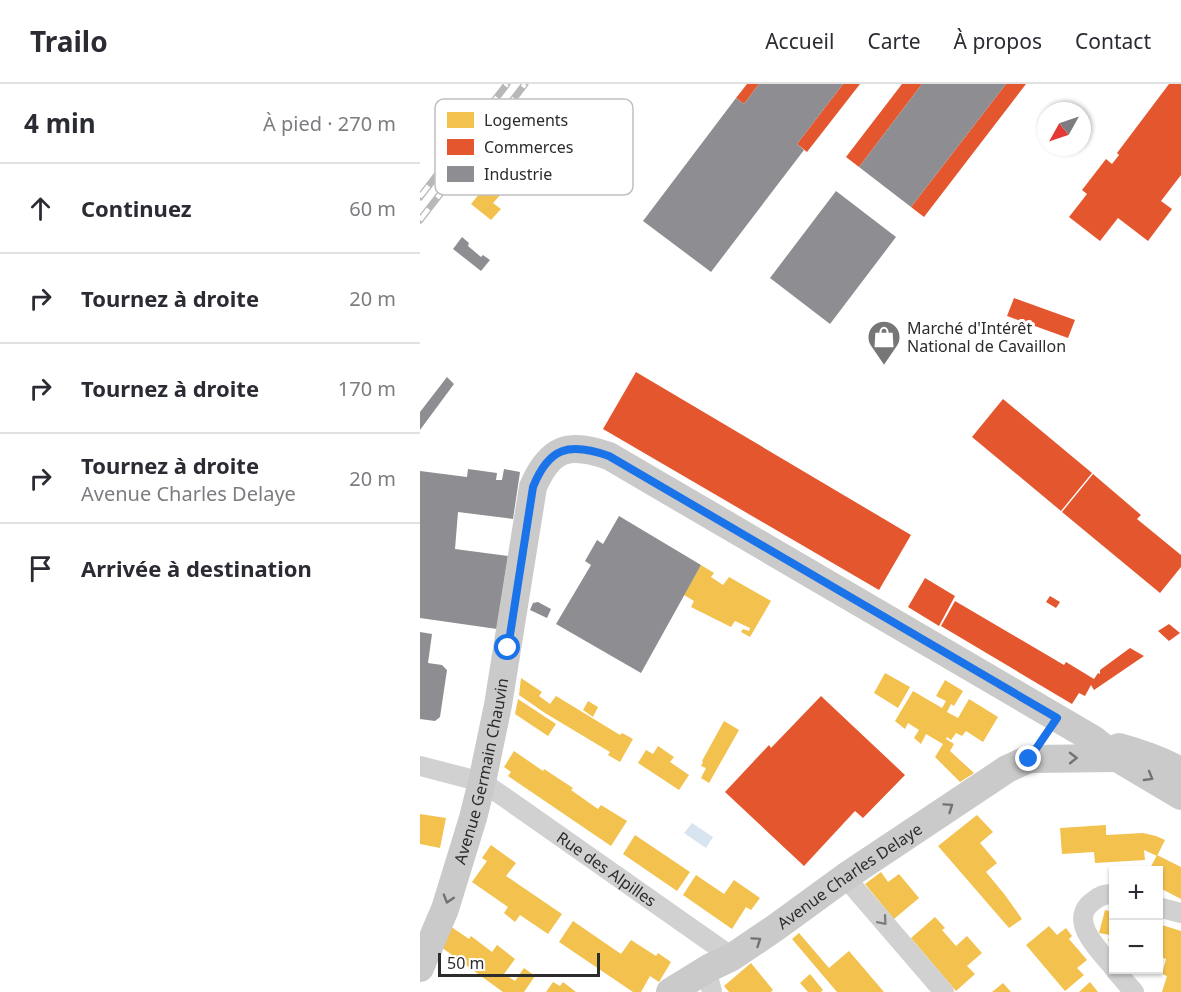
<!DOCTYPE html>
<html lang="fr">
<head>
<meta charset="utf-8">
<style>
  body { margin:0; font-family:"Noto Sans",sans-serif; background:#f7f7f7; color:#2b2b33 }
  .controls { position:absolute; right:18px; bottom:18px; display:grid; overflow:hidden; border-radius:0px; box-shadow:0 2px 4px #0004 }
  .controls button { width:54px; height:54px; display:grid; place-items:center; padding:0; border:0; border-bottom:2px solid #e1e1e2; background:#fff; color:#2b2b33; font:30px sans-serif }
  .compass { position:absolute; left:617px; top:18px; width:54px; height:54px; border-radius:50%; background:#fff; box-shadow:0 2px 4px #0004; rotate:230deg }
  .scale { position:absolute; left:18px; bottom:15px; width:162px; box-sizing:border-box; padding-left:6px; border:3px solid #2c2c2c; border-top:0; font-size:16px; line-height:21px; white-space:nowrap; color:#2c2c2c; -webkit-text-stroke:4px #fff; paint-order:stroke }
  .stop { position:absolute; width:18px; height:18px; margin:-14px; border:4px solid #1a73e8; border-radius:50%; background:#fff }
  .stop.end { background:#1a73e8; border-color:#fff; box-shadow:0 2px 6px #0008 }
  .list { margin:0; padding:0; list-style:none }
  h2 { display:flex; justify-content:space-between; align-items:center; height:78px; margin:0; padding:0 24px; font-size:26px }
  h2 small { font-size:20px; font-weight:400; color:#7c7c81 }
  .list li { display:grid; grid-template-columns:39px 1fr auto; gap:18px; align-items:center; box-sizing:border-box; height:90px; padding:0 24px; border-top:2px solid #e1e1e2 }
  .list b { display:block; font-size:22px; white-space:nowrap }
  .list p { margin:0; font-size:20px; white-space:nowrap; color:#7c7c81 }
  .list em { font-size:20px; font-style:normal; color:#7c7c81 }
  .icon { flex:none; width:33px; height:33px; fill:none; stroke:currentColor; stroke-width:2; stroke-linecap:round; stroke-linejoin:round }
  .map { position:relative; flex:none; width:761px; height:908px; overflow:hidden }
  header { display:flex; align-items:center; gap:36px; box-sizing:border-box; height:84px; padding:0 30px; background:#fff; border-bottom:2px solid #e1e1e2 }
  header strong { font-size:28px }
  nav { display:flex; gap:33px; margin-inline-start:auto; font-size:21px }
  main { display:flex }
  aside { flex:1; background:#fff }
  .map>svg:first-child { display:block }
</style>
</head>
<body>
<header>
<strong>Trailo</strong>
<nav><a>Accueil</a><a>Carte</a><a>À propos</a><a>Contact</a></nav>
</header>
<main>
<aside>
<h2>4 min<small>À pied · 270 m</small></h2>
<ul class="list">
<li><svg class="icon" aria-label="ahead" viewBox="0 0 24 24"><path d="M12 20V5M6 11l6-6 6 6"/></svg><div><b>Continuez</b></div><em>60 m</em></li>
<li><svg class="icon" aria-label="right" viewBox="0 0 24 24"><path d="M7 20v-9h11M14 6l5 5-5 5"/></svg><div><b>Tournez à droite</b></div><em>20 m</em></li>
<li><svg class="icon" aria-label="right" viewBox="0 0 24 24"><path d="M7 20v-9h11M14 6l5 5-5 5"/></svg><div><b>Tournez à droite</b></div><em>170 m</em></li>
<li><svg class="icon" aria-label="right" viewBox="0 0 24 24"><path d="M7 20v-9h11M14 6l5 5-5 5"/></svg><div><b>Tournez à droite</b><p>Avenue Charles Delaye</p></div><em>20 m</em></li>
<li><svg class="icon" aria-label="arrive" viewBox="0 0 24 24"><path d="M6 21V4h12l-3 4 3 4H6"/></svg><div><b>Arrivée à destination</b></div></li>
</ul>
</aside>
<div class="map">
<svg width="761" height="908" viewBox="0 0 761 908">
  <rect width="100%" height="100%" fill="#fff"/>
  <path fill="#d8e4ef" d="M 272,739 L 293,753 L 286,764 L 264,749 Z"/>
  <path fill="#f2c14e" d="M 69,98 L 82,109 L 73,119 L 81,125 L 71,136 L 51,120 Z
    M 281,481 L 294,489 L 291,493 L 303,501 L 309,493 L 351,517 L 330,553 L 321,548 L 323,545 L 329,547 L 330,544 L 315,537 L 311,543 L 271,523 L 274,517 L 264,511 Z
    M 465,589 L 490,603 L 478,624 L 454,609 Z
    M 101,594 L 122,608 L 119,612 L 130,620 L 136,612 L 200,651 L 202,649 L 213,655 L 200,678 L 188,671 L 190,668 L 125,629 L 99,611 Z
    M 525,596 L 543,607 L 534,622 L 531,620 L 527,628 L 538,634 L 549,615 L 578,633 L 563,658 L 546,647 L 542,652 L 536,649 L 531,656 L 527,653 L 526,655 L 534,660 L 530,667 L 554,689 L 540,698 L 515,673 L 523,660 L 506,650 L 501,660 L 494,654 L 499,646 L 488,639 L 485,645 L 475,637 L 493,607 L 522,624 L 526,617 L 516,612 Z
    M 98,615 L 136,640 L 128,652 L 95,630 Z
    M 168,617 L 178,623 L 173,633 L 163,626 Z
    M 304,637 L 319,646 L 289,699 L 281,694 L 286,684 L 281,682 L 283,678 L 282,677 Z
    M 238,662 L 254,673 L 250,678 L 269,691 L 259,706 L 218,679 L 226,666 L 233,670 Z
    M 94,667 L 123,687 L 124,685 L 153,704 L 151,706 L 178,725 L 181,721 L 207,737 L 191,762 L 88,692 L 91,688 L 84,683 Z
    M 0,730 L 26,734 L 20,764 L 0,760 Z
    M 557,731 L 573,748 L 560,759 L 577,779 L 566,788 L 585,811 L 602,835 L 589,844 L 518,762 Z
    M 686,741 L 686,751 L 723,749 L 736,752 L 745,756 L 737,772 L 724,766 L 725,776 L 675,779 L 674,768 L 642,770 L 640,744 Z
    M 215,751 L 270,788 L 257,807 L 203,770 Z
    M 71,761 L 96,779 L 86,792 L 142,830 L 128,850 L 100,831 L 95,838 L 84,829 L 88,823 L 52,798 L 67,777 L 62,774 Z
    M 737,771 L 761,783 L 761,815 L 738,803 L 738,786 L 729,786 Z
    M 461,788 L 468,798 L 479,790 L 499,814 L 474,835 L 445,800 Z
    M 276,791 L 304,810 L 314,796 L 340,814 L 331,826 L 326,823 L 312,845 L 263,811 Z
    M 685,826 L 693,828 L 693,859 L 688,857 L 690,851 L 679,849 Z
    M 515,833 L 525,844 L 522,846 L 536,862 L 547,852 L 562,869 L 547,882 L 555,890 L 536,907 L 491,854 Z
    M 738,834 L 743,835 L 742,841 L 761,847 L 761,908 L 742,908 L 747,892 L 742,890 L 746,875 L 740,873 L 743,863 L 738,862 Z
    M 153,837 L 201,870 L 211,856 L 236,872 L 238,869 L 251,878 L 239,898 L 230,892 L 221,908 L 213,908 L 139,858 Z
    M 30,842 L 49,855 L 51,852 L 72,868 L 77,861 L 95,875 L 84,890 L 95,897 L 104,884 L 115,892 L 104,908 L 83,908 L 21,863 Z
    M 629,842 L 637,851 L 646,844 L 652,852 L 649,855 L 667,876 L 657,884 L 664,891 L 645,907 L 606,861 Z
    M 379,849 L 409,884 L 429,867 L 464,908 L 417,908 L 372,855 Z
    M 331,879 L 353,906 L 351,908 L 309,908 L 304,902 Z
    M 390,890 L 403,906 L 401,908 L 388,908 L 380,899 Z
    M 133,898 L 140,902 L 143,898 L 156,908 L 126,908 Z
    M 670,898 L 678,908 L 659,908 Z
    M 583,899 L 591,908 L 572,908 Z"/>
  <path fill="#e4572e" d="M 327,0 L 339,0 L 324,20 L 316,14 Z
    M 423,0 L 440,0 L 387,68 L 377,60 Z
    M 482,0 L 502,0 L 439,83 L 426,73 Z
    M 586,0 L 606,0 L 504,133 L 491,123 Z
    M 749,0 L 761,0 L 761,91 L 741,117 L 752,125 L 728,157 L 698,134 L 680,157 L 649,133 L 667,110 L 662,106 L 686,75 L 692,80 L 699,71 L 697,69 Z
    M 594,214 L 655,236 L 648,254 L 587,232 Z
    M 216,288 L 491,451 L 459,506 L 183,345 Z
    M 583,315 L 672,389 L 641,427 L 552,353 Z
    M 673,390 L 721,431 L 717,435 L 761,471 L 761,483 L 740,509 L 642,428 Z
    M 505,494 L 535,512 L 519,542 L 488,523 Z
    M 630,512 L 640,518 L 636,524 L 626,518 Z
    M 535,517 L 644,581 L 646,578 L 674,595 L 678,589 L 680,590 L 680,586 L 710,564 L 724,572 L 674,606 L 671,601 L 665,612 L 659,609 L 652,620 L 521,542 Z
    M 749,540 L 760,549 L 749,557 L 738,547 Z
    M 401,612 L 485,691 L 443,734 L 435,727 L 384,782 L 305,708 L 349,661 L 351,664 Z"/>
  <path fill="#8d8d92" d="M 339,0 L 423,0 L 377,60 L 384,66 L 291,188 L 223,137 L 316,14 L 324,20 Z
    M 502,0 L 586,0 L 491,123 L 439,83 Z
    M 416,107 L 476,153 L 410,240 L 350,194 Z
    M 42,153 L 49,159 L 48,162 L 61,173 L 63,171 L 70,176 L 61,187 L 33,165 Z
    M 27,293 L 34,300 L 0,346 L 0,328 Z
    M 48,385 L 77,389 L 76,396 L 82,396 L 84,385 L 100,388 L 93,435 L 38,428 L 35,465 L 88,472 L 77,545 L 0,534 L 0,387 L 47,393 Z
    M 199,432 L 281,481 L 221,589 L 136,540 L 171,481 L 165,477 L 177,456 L 183,460 Z
    M 118,518 L 131,525 L 127,534 L 110,526 L 113,519 Z
    M 0,548 L 12,550 L 8,579 L 22,581 L 27,586 L 20,633 L 15,637 L 0,635 Z"/>
  <g fill="none" stroke-linecap="round" stroke-linejoin="round">
    <g stroke="#d1d1d1" stroke-width="20">
      <path id="s1" d="M 0,682 L 62,698 L 87,715 L 312,873"/>
      <path d="M 425,793 L 524,908"/>
      <path d="M 694,810 C 684,810 679,812 672,818 C 647,837 681,868 694,884"/>
      <path d="M 738,823 L 761,829"/>
      <path d="M 289,884 L 288,892 L 292,908"/>
      <path d="M 695,886 L 714,908"/>
    </g>
    <g stroke="#cacaca" stroke-width="28">
      <path d="M 699,663 C 721,669 741,676 761,687"/>
      <path id="s2" d="M 0,884 L 25,825 L 53,734 L 62,698 L 78,621 L 113,403 C 130,363 149,358 189,372 L 673,655 L 697,674 L 761,712"/>
      <path id="s3" d="M 250,908 L 289,884 L 312,873 L 355,844 L 425,793 L 587,685 L 609,675 L 697,674"/>
    </g>
    <g stroke="#b8b8b8" stroke-width="7">
      <path id="rail" d="M 0,113 L 87,0
        M 0,136 L 105,0"/>
    </g>
    <use href="#rail" stroke="#fff" stroke-width="4.5" stroke-dasharray="14" stroke-linecap="butt"/>
  </g>
  <defs><path id="oneway-chevron" d="M-2-3.5L2.5 0L-2 3.5" fill="none" stroke-width="1.6" stroke-linecap="round" stroke-linejoin="round" transform="scale(1.5)"/></defs>
  <g stroke="#737373">
    <use href="#oneway-chevron" transform="translate(653 674) rotate(-1)"/>
    <use href="#oneway-chevron" transform="translate(729 693) rotate(30)"/>
    <use href="#oneway-chevron" transform="translate(529 723) rotate(-34)"/>
    <use href="#oneway-chevron" transform="translate(28 815) rotate(107)"/>
    <use href="#oneway-chevron" transform="translate(337 857) rotate(-34)"/>
  </g>
  <use stroke="#7e7e7e" href="#oneway-chevron" transform="translate(463 837) rotate(49)"/>
  <g fill="none" stroke-linecap="round" stroke-linejoin="round">
    <path stroke="#1a73e8" stroke-width="8" d="M 88,564 L 113,403 C 129,363 149,358 189,372 L 637,634 L 609,675"/>
  </g>
  <defs>
    <g id="shop-pin" transform="scale(1.725)"><path d="M0 17L-7.5 6A9.5 9.5 0 1 1 7.5 6Z" fill="#767676" stroke="#fff"/><path d="M-5-2.5h2.3a2.7 3.5 0 0 1 5.4 0H5L5.5 6h-11ZM-1.5-2.5h3a1.5 2.3 0 0 0-3 0Z" fill="#fff"/></g>
  </defs>
  <g fill-rule="evenodd">
    <use href="#shop-pin" x="464" y="253"/>
  </g>
  <g text-anchor="middle" stroke-width="6" stroke-linejoin="round" paint-order="stroke">
    <g font-size="16" fill="#2c2c2c" stroke="#fff" text-anchor="start">
      <text x="487" y="250">Marché d'Intérêt<tspan x="487" dy="18">National de Cavaillon</tspan></text>
    </g>
    <g font-size="16" fill="#2c2c2c" stroke="#fff">
      <text dy="6" stroke="none"><textPath href="#s2" startOffset="207">Avenue Germain Chauvin</textPath></text>
      <text dy="6" stroke="none"><textPath href="#s1" startOffset="216">Rue des Alpilles</textPath></text>
      <text dy="6" stroke="none"><textPath href="#s3" startOffset="214">Avenue Charles Delaye</textPath></text>
    </g>
  </g>
  <rect x="15" y="15" width="198" height="96" rx="9" fill="#fff" stroke="#c0c0c0" stroke-width="1.5"/>
  <rect x="27" y="28" width="27" height="16" fill="#f2c14e"/>
  <rect x="27" y="55" width="27" height="16" fill="#e4572e"/>
  <rect x="27" y="82" width="27" height="16" fill="#8d8d92"/>
  <g font-size="16" fill="#2c2c2c">
    <text x="64" y="42">Logements</text>
    <text x="64" y="69">Commerces</text>
    <text x="64" y="96">Industrie</text>
  </g>
</svg>
<div class="controls">
<button>+</button>
<button>−</button>
</div>
<svg class="compass" viewBox="-18 -18 36 36"><path d="M0-13l5 13h-10z" fill="#e53935"/><path d="M0 13l5-13h-10z" fill="#7c7c81"/></svg>
<div class="scale">50 m</div>
<div class="stop" style="left:88px;top:564px"></div>
<div class="stop end" style="left:609px;top:675px"></div>
</div>
</main>
</body>
</html>
